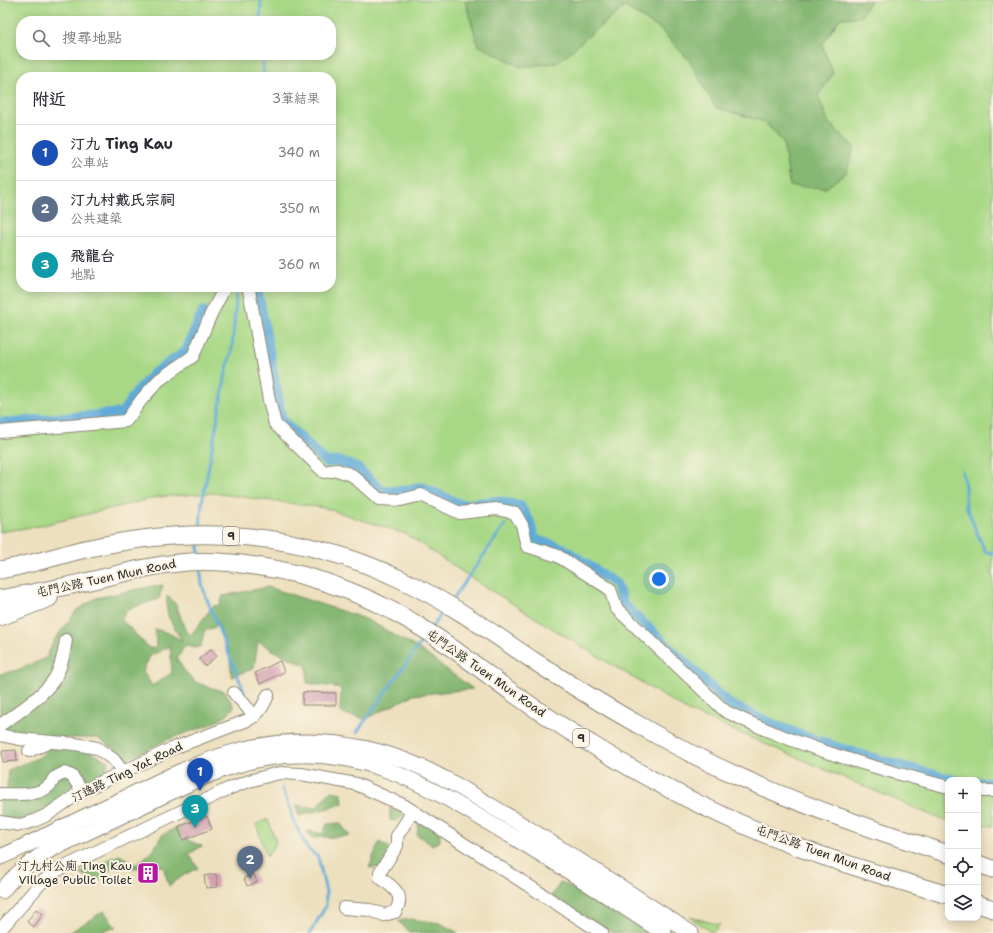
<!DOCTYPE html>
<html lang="zh-TW">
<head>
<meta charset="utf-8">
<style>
  body { margin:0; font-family:"Shantell Sans","LXGW WenKai TC",sans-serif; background:#f7f7f7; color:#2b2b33 }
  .controls { position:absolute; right:12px; bottom:12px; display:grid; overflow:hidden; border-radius:8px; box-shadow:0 2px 10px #0003 }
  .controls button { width:36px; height:36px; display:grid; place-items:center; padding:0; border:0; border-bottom:1px solid #e1e1e2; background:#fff; color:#2b2b33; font:20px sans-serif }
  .you { position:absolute; left:659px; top:579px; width:14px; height:14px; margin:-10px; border:3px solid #fff; border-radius:50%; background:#1a73e8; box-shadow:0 0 0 6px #1a73e833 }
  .badge { display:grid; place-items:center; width:26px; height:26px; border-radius:50%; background:#7c3aed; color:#fff; font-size:13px; font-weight:700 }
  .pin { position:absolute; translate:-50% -33px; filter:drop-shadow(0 1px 2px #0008) }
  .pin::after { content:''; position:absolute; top:21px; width:14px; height:12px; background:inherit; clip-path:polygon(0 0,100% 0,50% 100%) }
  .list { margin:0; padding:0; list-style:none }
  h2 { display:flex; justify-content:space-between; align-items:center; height:52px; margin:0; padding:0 16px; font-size:17px }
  h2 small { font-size:13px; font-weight:400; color:#7c7c81 }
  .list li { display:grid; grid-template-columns:26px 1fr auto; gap:12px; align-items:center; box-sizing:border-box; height:56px; padding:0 16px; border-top:1px solid #e1e1e2 }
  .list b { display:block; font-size:15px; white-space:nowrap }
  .list p { margin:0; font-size:13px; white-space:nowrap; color:#7c7c81 }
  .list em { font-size:13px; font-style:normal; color:#7c7c81 }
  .icon { flex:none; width:22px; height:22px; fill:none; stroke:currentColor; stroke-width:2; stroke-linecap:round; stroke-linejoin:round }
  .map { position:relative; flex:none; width:993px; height:933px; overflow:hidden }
  .search { position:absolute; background:#fff; box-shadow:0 2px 10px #0003; left:16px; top:16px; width:320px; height:44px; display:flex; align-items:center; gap:10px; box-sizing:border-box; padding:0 14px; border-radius:16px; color:#7c7c81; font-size:15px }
  .panel { position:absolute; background:#fff; box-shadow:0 2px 10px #0003; left:16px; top:72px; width:320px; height:220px; border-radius:16px }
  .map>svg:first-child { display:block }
</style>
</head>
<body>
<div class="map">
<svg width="993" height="933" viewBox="0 0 993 933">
  <rect width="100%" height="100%" fill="#fcf5e5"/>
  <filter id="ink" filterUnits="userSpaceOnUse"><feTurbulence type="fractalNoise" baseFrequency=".025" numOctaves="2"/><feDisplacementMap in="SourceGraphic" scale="8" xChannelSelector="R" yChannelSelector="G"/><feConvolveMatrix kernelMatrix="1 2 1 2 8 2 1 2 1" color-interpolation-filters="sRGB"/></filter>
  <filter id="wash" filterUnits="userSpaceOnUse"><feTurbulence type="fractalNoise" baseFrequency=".012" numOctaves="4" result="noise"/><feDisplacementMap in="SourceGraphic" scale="16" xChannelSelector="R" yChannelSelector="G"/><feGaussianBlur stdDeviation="0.9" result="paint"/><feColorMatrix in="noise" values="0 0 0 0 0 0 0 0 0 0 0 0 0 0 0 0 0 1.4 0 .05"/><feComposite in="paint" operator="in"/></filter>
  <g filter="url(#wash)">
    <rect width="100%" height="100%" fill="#ede0bf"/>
    <path fill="#a8d886" stroke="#6a8258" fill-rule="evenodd" d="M 0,0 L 465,0 L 478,45 L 593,32 L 625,7 L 660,29 L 690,60 L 715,107 L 765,122 L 783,142 L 790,186 L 854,147 L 828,122 L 818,96 L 833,73 L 822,45 L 840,18 L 860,17 L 871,0 L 993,0 L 993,826 L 978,824 L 978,780 L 948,780 L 948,821 L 945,821 L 688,711 L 563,635 L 473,579 L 406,534 L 325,508 L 213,493 L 158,497 L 39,526 L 0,532 ZM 21,21 L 331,21 L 331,55 L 21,55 ZM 21,77 L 331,77 L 331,287 L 21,287 Z
      M 268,819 L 276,842 L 267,857 L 256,824 Z
      M 690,917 L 720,925 L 712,933 Z"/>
    <path fill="#86b873" stroke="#58724f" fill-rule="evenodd" d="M 465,0 L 871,0 L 860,17 L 840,18 L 822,45 L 833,73 L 818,96 L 828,122 L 854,147 L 846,173 L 826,188 L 790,186 L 783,142 L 765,122 L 715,107 L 689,60 L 660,29 L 625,7 L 593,32 L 557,63 L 521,67 L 478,45 Z
      M 163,585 L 159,599 L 128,609 L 121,619 L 149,648 L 156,648 L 155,629 L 171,634 L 182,641 C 173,625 164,615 167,596 L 176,604 L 185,630 L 191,635 L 213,606 L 220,605 L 223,596 L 268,587 L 366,619 L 419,649 L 473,689 L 413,695 L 366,719 L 343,714 L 340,710 L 341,688 L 307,683 L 307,666 L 276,652 L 258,641 L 254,668 L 232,677 L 229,653 L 217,626 L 204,631 L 201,646 L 195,648 L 185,645 L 177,659 L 184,670 L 197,683 L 225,692 L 234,707 C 220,727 184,731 162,742 C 151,747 140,754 129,759 L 98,738 L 0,738 L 0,674 L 18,670 L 46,658 L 55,639 L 77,610 L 96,598 L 149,587 ZM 170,646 L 172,673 L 152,686 L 143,671 L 150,656 Z
      M 49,747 L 86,750 L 108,761 L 105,774 L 88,782 L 81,781 L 63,792 L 65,801 L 22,820 L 0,818 L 0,797 L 7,792 L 8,770 L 40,757 Z
      M 331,791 L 342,793 L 343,804 L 299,816 L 296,805 L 316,808 Z
      M 390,805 L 406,813 L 397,821 L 390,820 Z
      M 202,819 L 187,840 L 202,846 L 189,854 L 198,868 L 184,875 L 169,886 L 163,866 L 139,868 L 113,867 L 100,879 L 79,874 L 119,855 L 137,865 L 153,850 L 162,835 L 182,825 Z
      M 419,820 L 439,823 L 440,841 L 432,845 L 417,835 Z
      M 340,823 L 350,836 L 312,838 L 307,831 L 323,834 L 327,824 Z
      M 379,842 L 394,850 L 381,867 L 369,868 Z
      M 561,882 L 626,917 L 649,933 L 613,933 L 551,896 Z
      M 104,911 L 116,928 L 105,929 L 104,933 L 69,933 Z
      M 409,919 L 440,923 L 458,933 L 411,933 L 398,921 Z"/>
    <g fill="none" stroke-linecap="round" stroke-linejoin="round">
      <path stroke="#5eaad7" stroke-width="3" d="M 260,21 L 261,0
        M 262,55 L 264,77
        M 962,471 L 965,486 L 966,506 L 985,552 L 993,553
        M 200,530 L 202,503 L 226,373 L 232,349 L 237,287
        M 199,556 L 199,540
        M 200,567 L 202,584 L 206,597 L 247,699
        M 452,600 L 505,525
        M 432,627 L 445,609
        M 357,732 L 425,637
        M 282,789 L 291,810 L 292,817 L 307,848 L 318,857 L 326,892 L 326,906 L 310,933"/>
      <path stroke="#5eaad7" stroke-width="10" d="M 257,287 L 282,420 L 327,463 L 338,461 L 357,468 L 382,491 L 400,491 L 422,487 L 462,505 L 496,501 L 520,506 L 530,522 L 534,539 L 562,548 L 616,584 L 623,604 L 729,704 C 800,740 878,760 954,780
        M 0,423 L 122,413 L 135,394 L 153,374 L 186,351 L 203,311
        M 978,782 L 993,783"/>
    </g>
    <g id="blocks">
      <path fill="#d3a0b2" d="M 211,649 L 217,656 L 205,666 L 199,659 Z
        M 280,661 L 284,672 L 260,684 L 255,673 Z
        M 303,692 L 336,693 L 336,705 L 302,705 Z
        M 16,750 L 17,761 L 3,762 L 2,751 Z
        M 207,816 L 212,829 L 183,840 L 178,827 Z
        M 216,874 L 218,887 L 206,888 L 204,876 Z
        M 254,874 L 257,882 L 247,886 L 244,878 Z
        M 36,909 L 43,914 L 34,927 L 27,922 Z"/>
    </g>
  </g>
  <g filter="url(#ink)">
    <use href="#blocks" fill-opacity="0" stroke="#8c8675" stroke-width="1"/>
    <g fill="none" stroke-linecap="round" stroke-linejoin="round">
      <g stroke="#8c8675" stroke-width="14">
        <path id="minor" d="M 247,287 L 249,290 L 269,400 L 275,424 L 324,472 L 337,470 L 352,475 L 379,499 L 401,500 L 421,495 L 460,513 L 496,509 L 515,513 L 522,525 L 527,546 L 558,556 L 610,589 L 616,608 L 725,711 C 795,746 872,767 948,787
          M 0,432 L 126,421 L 142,399 L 159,380 L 193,356 L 211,314 L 225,287
          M 234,693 L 255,716
          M 0,725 C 16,715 48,692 56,676 C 62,665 64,653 66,640
          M 0,735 L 19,739 L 75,744 L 97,748 L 114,760 L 123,772
          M 29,751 L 50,742
          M 978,791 L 993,791
          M 0,794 C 17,794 47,798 54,778 L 64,773 L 72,776 L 82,791
          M 0,822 L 20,825 L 34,821 L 47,815 L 82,791 L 123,772 L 171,749 L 248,720 C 259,714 263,707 268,695
          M 344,908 L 370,910 L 384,915 L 395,912 C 406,894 394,889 380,877 L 380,872 L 397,846 L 397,836 L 413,811
          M 0,930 L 40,884 L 56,871 L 228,789 L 249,781 L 271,775 L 280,773 L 301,774 L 356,784 L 405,806 L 602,933"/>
      </g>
      <g stroke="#8c8675" stroke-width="17">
        <path id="major" d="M 0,857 C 16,851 30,843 45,836 C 72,823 98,810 125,798 C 157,782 189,766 224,755 C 297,731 376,741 443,778 C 468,791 492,807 516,821 C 575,857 633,895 691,933
          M 2,891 C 14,875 28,864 44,853 C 80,836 115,819 150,802 C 187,784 225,765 266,758 C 358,742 426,785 501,830 C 557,862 610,898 664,933"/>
      </g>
      <g stroke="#8c8675" stroke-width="19">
        <path id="highway" d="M 0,570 C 29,565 57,556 85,549 C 138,537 194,531 249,537 C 302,542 354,557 402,580 C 449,602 491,632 534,661 C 568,683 603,705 639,725 C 672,744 706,762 740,777 C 808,808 878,831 948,854
          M 0,599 C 27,594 54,589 81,583 C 113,576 145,566 178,563 C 203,560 230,562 255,566 C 318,574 380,600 433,635 C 461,653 486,674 513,693 C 538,711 564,728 591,744 C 655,784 724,819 795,846 C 845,865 897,880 948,895
          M 0,617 L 49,598
          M 978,864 L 993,869
          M 978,904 L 993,909"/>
      </g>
      <use href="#minor" stroke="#fff" stroke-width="12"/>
      <use href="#major" stroke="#fff" stroke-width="15"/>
      <use href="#highway" stroke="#fff" stroke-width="17"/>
    </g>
  </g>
  <defs>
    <g id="building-square" transform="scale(1.15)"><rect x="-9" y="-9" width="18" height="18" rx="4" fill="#b5179e" stroke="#fcf5e5"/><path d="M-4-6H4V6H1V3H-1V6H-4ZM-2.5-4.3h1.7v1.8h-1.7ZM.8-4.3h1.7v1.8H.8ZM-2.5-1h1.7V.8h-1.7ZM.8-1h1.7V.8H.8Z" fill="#fff"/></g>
  </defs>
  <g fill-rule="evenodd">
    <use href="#building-square" x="148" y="873"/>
  </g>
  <g text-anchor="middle" stroke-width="4" stroke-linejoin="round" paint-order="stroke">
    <g fill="#fcf5e5" stroke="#6a6863" stroke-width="1">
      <rect x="223" y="527" width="16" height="18" rx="3"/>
      <rect x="573" y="729" width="16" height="18" rx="3"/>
    </g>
    <g font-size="11" font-weight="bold" fill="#2b2b2b">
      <text x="231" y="540">9</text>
      <text x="581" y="742">9</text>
    </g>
    <g font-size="12" fill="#2b2b2b" stroke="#fcf5e5">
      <text transform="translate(106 578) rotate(-12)" y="4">屯門公路 Tuen Mun Road</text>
      <text transform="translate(486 673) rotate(35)" y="4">屯門公路 Tuen Mun Road</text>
      <text transform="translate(127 772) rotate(-26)" y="4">汀逸路 Ting Yat Road</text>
      <text transform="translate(823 853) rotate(20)" y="4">屯門公路 Tuen Mun Road</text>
    </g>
    <g font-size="12" fill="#2b2b2b" stroke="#fcf5e5" text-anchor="end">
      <text x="132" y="870">汀九村公廁 Ting Kau<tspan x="132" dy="14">Village Public Toilet</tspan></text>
    </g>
  </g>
</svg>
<div class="controls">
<button>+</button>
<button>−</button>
<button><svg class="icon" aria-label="locate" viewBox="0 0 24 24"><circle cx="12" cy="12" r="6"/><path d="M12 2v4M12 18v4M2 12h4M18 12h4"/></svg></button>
<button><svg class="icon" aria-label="layers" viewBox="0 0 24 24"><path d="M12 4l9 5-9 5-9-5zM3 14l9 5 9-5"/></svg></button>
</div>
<div class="you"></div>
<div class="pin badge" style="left:200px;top:791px;background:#1a4fb4">1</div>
<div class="pin badge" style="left:250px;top:879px;background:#5c6f8a">2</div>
<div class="pin badge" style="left:195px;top:828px;background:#0f9aa8">3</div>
<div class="search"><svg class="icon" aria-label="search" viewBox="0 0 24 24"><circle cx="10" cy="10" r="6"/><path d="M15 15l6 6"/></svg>搜尋地點</div>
<section class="panel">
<h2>附近<small>3筆結果</small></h2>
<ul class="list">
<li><span class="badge" style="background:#1a4fb4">1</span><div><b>汀九 Ting Kau</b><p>公車站</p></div><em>340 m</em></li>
<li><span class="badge" style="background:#5c6f8a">2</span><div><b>汀九村戴氏宗祠</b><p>公共建築</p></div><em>350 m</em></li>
<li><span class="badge" style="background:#0f9aa8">3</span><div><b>飛龍台</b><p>地點</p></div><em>360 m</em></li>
</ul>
</section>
</div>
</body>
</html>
